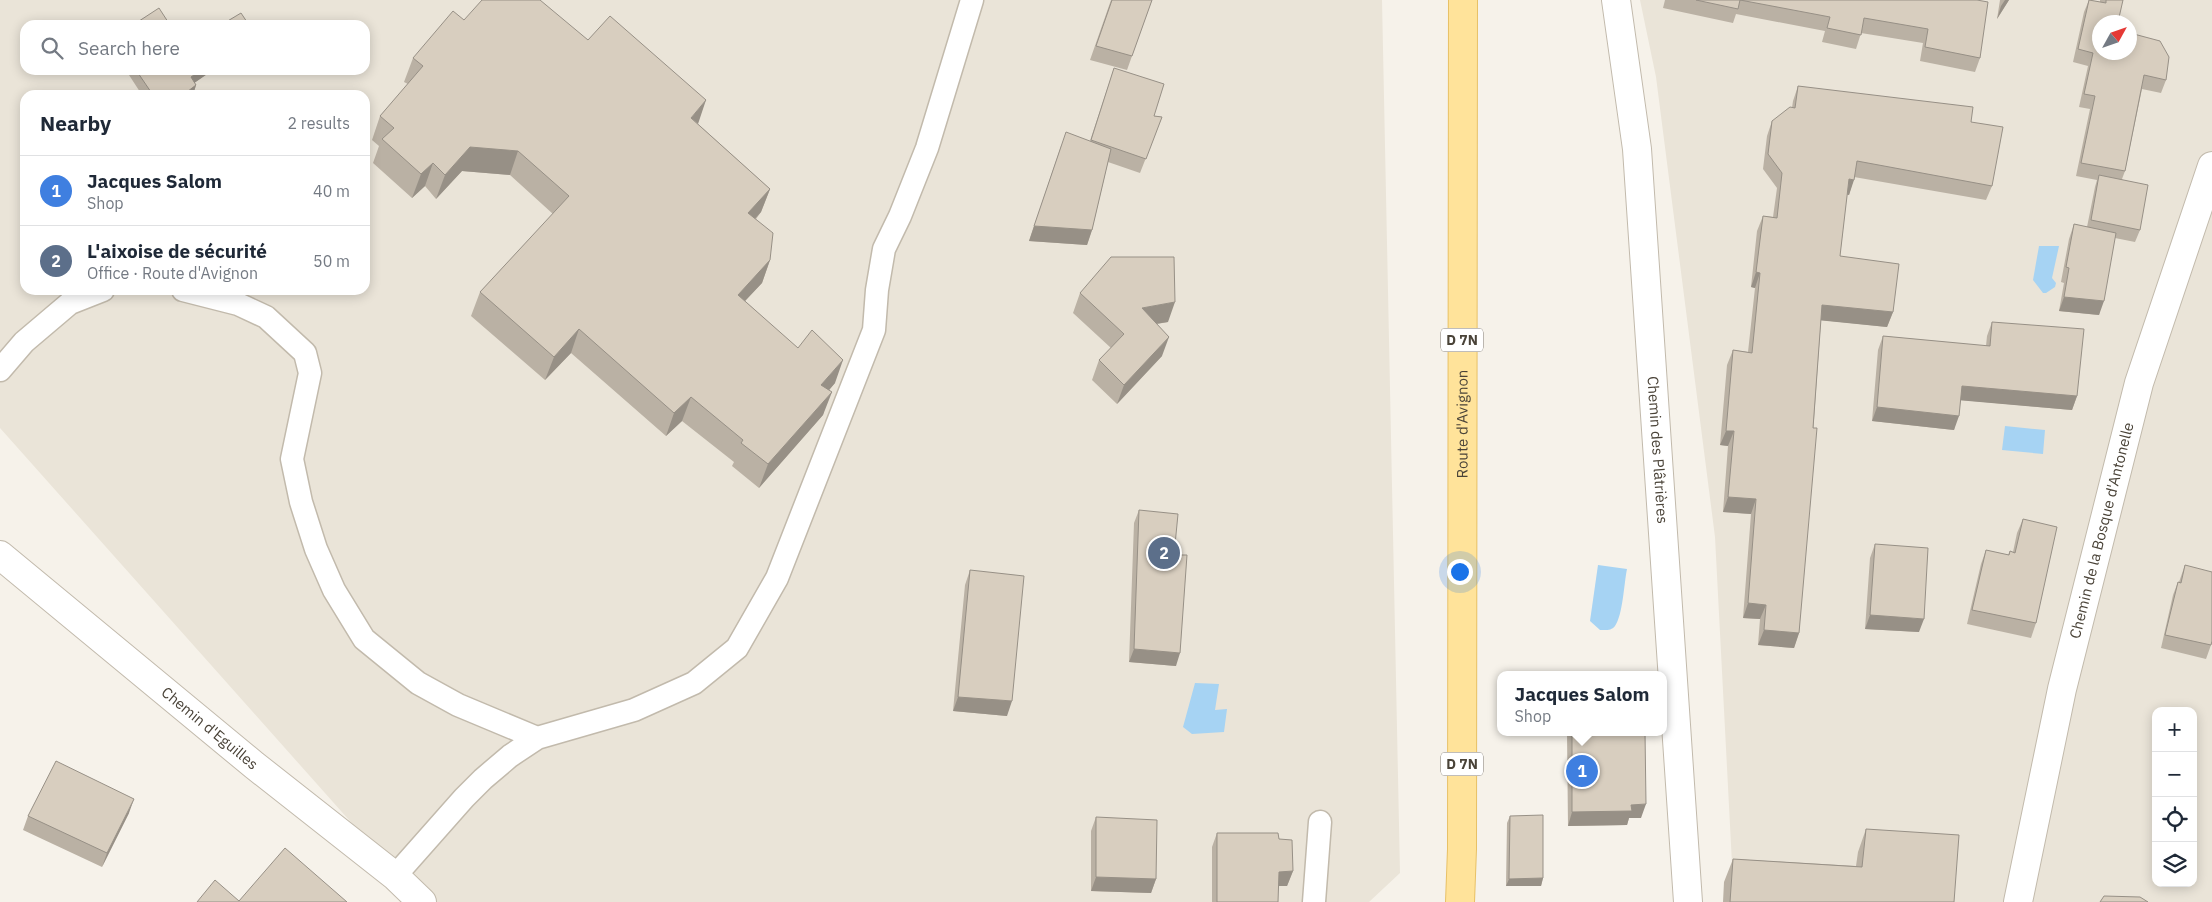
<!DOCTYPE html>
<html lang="en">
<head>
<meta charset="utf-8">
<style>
  body { margin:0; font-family:"IBM Plex Sans",sans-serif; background:#f6f6f7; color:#1f2937 }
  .controls { position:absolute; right:15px; bottom:15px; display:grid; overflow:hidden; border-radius:10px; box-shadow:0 2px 12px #0003 }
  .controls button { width:45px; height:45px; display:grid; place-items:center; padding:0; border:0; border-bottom:1px solid #e0e1e3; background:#fff; color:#1f2937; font:25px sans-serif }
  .compass { position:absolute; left:2092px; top:15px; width:45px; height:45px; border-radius:50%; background:#fff; box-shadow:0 2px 12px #0003; rotate:50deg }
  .you { position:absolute; left:1459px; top:571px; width:18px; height:18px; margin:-12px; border:4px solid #fff; border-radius:50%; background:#1a73e8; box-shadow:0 0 0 8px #1a73e833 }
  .badge { display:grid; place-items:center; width:32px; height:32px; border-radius:50%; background:#7c3aed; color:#fff; font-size:16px; font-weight:700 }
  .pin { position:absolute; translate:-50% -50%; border:2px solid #fff; box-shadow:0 1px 5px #0006 }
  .popup { position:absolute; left:1497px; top:671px; width:170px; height:65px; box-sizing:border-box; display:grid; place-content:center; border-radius:10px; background:#fff; filter:drop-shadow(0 1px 4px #0005); font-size:16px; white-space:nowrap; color:#747a83 }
  .popup b { font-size:19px; color:#1f2937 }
  .popup::after { content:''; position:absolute; left:50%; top:100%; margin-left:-10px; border:10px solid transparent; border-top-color:#fff }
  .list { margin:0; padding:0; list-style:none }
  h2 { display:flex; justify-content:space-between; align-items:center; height:65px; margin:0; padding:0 20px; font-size:21px }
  h2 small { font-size:16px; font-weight:400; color:#747a83 }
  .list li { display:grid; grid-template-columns:32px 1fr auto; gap:15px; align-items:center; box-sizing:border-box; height:70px; padding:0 20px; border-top:1px solid #e0e1e3 }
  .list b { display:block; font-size:19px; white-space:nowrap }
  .list p { margin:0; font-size:16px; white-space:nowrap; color:#747a83 }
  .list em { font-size:16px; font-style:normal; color:#747a83 }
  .icon { flex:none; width:28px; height:28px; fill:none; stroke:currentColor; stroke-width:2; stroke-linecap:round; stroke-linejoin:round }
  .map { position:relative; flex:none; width:2212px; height:902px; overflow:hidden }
  .search { position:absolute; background:#fff; box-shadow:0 2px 12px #0003; left:20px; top:20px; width:350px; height:55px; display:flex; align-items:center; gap:12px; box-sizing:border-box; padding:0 18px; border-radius:15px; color:#747a83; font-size:19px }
  .panel { position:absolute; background:#fff; box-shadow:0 2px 12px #0003; left:20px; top:90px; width:350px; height:205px; border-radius:15px }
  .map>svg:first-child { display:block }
</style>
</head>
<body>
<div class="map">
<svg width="2212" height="902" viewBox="0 0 2212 902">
  <rect width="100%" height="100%" fill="#f6f2ea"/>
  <path fill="#eae4d8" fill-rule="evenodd" d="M 0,0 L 1382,0 L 1400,873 L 1369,902 L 422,902 L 0,428 ZM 25,25 L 365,25 L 365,70 L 25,70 ZM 25,95 L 365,95 L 365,290 L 25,290 Z
    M 1640,0 L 2212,0 L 2212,902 L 1734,902 L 1715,537 L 1656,77 ZM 2100,22 L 2130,22 L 2130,52 L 2100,52 ZM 2156,711 L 2193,711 L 2193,883 L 2156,883 Z"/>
  <path fill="#a6d3f3" d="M 2039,246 L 2059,246 L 2052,278 L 2056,283 L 2055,287 L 2046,293 L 2043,293 L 2033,280 Z
    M 2005,426 L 2045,430 L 2043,454 L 2002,450 Z
    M 1598,565 L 1627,569 C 1624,583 1623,615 1615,626 C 1611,631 1606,630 1600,630 L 1590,621 Z
    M 1195,683 L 1219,684 L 1215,710 L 1227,709 L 1224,732 L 1192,734 L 1183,727 Z"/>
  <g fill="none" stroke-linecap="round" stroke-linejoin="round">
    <g stroke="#c2baac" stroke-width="25">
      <path id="service" d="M 183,290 L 238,304 L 266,317 L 305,353 L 310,373 L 292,459 L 301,502 L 316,549 L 334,590 L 364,639 L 418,683 L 458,705 L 537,738
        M 0,370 L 24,342 L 70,303 L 103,290
        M 395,876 L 464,798 L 483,779 L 510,756 L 537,738 L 634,710 L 694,683 L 737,648 L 777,578 L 874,330 L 877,290 L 884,249 L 900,216 L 927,148 L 972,0
        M 1314,902 L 1320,822"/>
    </g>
    <g stroke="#c2baac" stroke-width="30">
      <g id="minor">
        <path id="s1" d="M 1616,0 L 1637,149 L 1688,902"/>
        <path id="s2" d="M 0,555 L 254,765 L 395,876 L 422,902"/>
        <path id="s3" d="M 2018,902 L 2062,689 L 2139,383 L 2212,166"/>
      </g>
    </g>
    <g stroke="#e8c166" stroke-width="30">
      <g id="primary">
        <path id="s4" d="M 1460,902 L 1462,849 L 1463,0"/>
      </g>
    </g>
    <use href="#service" stroke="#fff" stroke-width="22"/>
    <use href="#minor" stroke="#fff" stroke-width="28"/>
    <use href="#primary" stroke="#ffe39a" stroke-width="28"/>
  </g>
  <path fill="#bab1a4" d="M 1111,0 L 1152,0 L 1127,70 L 1090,60 Z
    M 1665,0 L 1977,0 L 1980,58 L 1975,72 L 1920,61 L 1923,43 L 1861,33 L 1856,49 L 1822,42 L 1825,31 L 1736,14 L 1733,23 L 1663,8 Z
    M 2000,0 L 2009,0 L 1997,19 Z
    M 2089,0 L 2100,2 L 2100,0 L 2123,0 L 2100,22 L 2166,80 L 2161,93 L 2142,89 L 2125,171 L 2122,179 L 2140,230 L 2135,242 L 2115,238 L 2099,315 L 2059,311 L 2064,283 L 2061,282 L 2069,239 L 2074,224 L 2087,227 L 2095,187 L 2097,180 L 2076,176 L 2090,109 L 2079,107 L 2088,66 L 2073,62 L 2084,12 Z
    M 464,20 L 588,40 L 698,124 L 770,189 L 761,212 L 756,219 L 770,260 L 762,283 L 745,301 L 835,383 L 829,390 L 823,415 L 759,488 L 732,466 L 734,462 L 682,421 L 666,436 L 571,353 L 545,380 L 471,316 L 480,292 L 553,214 L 510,175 L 462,171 L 436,199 L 425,186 L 412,198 L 373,163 L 379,146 L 372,140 L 380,116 L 408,84 L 404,82 L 413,58 Z
    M 1114,68 L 1154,116 L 1162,117 L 1140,173 L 1108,162 L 1092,230 L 1087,245 L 1029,241 L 1061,146 L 1090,141 Z
    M 130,70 L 213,70 L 194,83 L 196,85 L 193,95 L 142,95 L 129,75 Z
    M 1798,86 L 1971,122 L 1992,186 L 1986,200 L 1854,177 L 1849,195 L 1847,194 L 1840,256 L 1893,312 L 1887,327 L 1821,320 L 1799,633 L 1794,648 L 1758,645 L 1760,619 L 1743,618 L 1751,514 L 1723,512 L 1728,446 L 1720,445 L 1727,365 L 1733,350 L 1748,352 L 1755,288 L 1751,287 L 1757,231 L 1763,216 L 1773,217 L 1777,188 L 1763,169 L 1767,136 L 1772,121 L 1792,108 L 1793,101 Z
    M 1080,293 L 1168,322 L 1157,324 L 1162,356 L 1117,404 L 1092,380 L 1099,360 L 1111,348 L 1073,313 Z
    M 1992,322 L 2077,396 L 2072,410 L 1961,400 L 1954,430 L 1872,421 L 1878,350 L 1883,336 L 1986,346 L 1987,336 Z
    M 1139,510 L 1174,555 L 1176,666 L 1129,662 L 1134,523 Z
    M 2023,519 L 2036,623 L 2031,638 L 1967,624 L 1981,564 L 1986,550 L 2008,555 L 2010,551 L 2013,552 L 2017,533 Z
    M 1875,544 L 1919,632 L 1865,629 L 1870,558 Z
    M 2185,565 L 2211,645 L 2206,659 L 2161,648 L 2173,595 L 2178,582 L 2179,582 Z
    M 970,570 L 1007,716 L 953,711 L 965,585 Z
    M 1567,732 L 1645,732 L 1641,818 L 1629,818 L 1627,825 L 1568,826 Z
    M 129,813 L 102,867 L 23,830 L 28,816 Z
    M 1510,816 L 1543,878 L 1541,886 L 1506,886 L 1507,823 Z
    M 1096,817 L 1156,879 L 1151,893 L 1091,891 L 1091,831 Z
    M 1866,829 L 1954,902 L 1723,902 L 1724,882 L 1733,859 L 1856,866 L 1858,852 Z
    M 1217,833 L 1279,839 L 1293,871 L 1287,886 L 1278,886 L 1278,902 L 1212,902 L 1212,847 Z"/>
  <path fill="#979086" d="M 2005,0 L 2009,0 L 1997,19 L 2001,6 Z
    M 201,70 L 213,70 L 187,88 L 191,77 Z
    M 196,85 L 193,95 L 183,95 Z
    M 706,100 L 698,124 L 691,118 Z
    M 470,147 L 518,151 L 510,175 L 462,171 L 436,199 L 445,175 Z
    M 433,163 L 425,186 L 412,198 L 421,174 Z
    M 1849,179 L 1854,180 L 1849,195 L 1844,194 Z
    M 770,189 L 761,212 L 739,236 L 748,213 Z
    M 1034,226 L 1092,230 L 1087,245 L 1029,241 Z
    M 770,260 L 762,283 L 729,318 L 738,295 Z
    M 1756,272 L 1760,273 L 1755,288 L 1751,287 Z
    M 2064,297 L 2104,301 L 2099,315 L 2059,311 Z
    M 1175,302 L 1168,322 L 1135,327 L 1142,308 Z
    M 1822,305 L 1893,312 L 1887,327 L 1817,320 Z
    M 579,329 L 571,353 L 545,380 L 554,357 Z
    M 1169,337 L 1162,356 L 1117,404 L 1124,385 Z
    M 843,360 L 835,383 L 813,409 L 821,385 Z
    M 1962,386 L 2077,396 L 2072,410 L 1957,400 Z
    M 832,392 L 823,415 L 759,488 L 768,464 Z
    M 691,397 L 682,421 L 666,436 L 674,413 Z
    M 1877,407 L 1959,416 L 1954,430 L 1872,421 Z
    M 1726,431 L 1734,431 L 1728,446 L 1720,445 Z
    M 1728,497 L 1756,499 L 1751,514 L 1723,512 Z
    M 1748,603 L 1766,605 L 1760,619 L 1743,618 Z
    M 1870,615 L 1924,619 L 1919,632 L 1865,629 Z
    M 1764,630 L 1799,633 L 1794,648 L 1758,645 Z
    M 1134,649 L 1180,653 L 1176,666 L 1129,662 Z
    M 958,697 L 1012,701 L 1007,716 L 953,711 Z
    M 134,799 L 129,813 L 102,867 L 107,853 Z
    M 1646,804 L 1641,818 L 1629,818 L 1627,825 L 1568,826 L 1572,812 L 1631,805 Z
    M 1293,871 L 1287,886 L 1274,886 L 1279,872 Z
    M 1096,877 L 1156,879 L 1151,893 L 1091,891 Z
    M 1543,878 L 1541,886 L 1506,886 L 1509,879 Z"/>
  <path fill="#d8cebf" stroke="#979086" d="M 482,0 L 540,0 L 588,40 L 610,16 L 706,100 L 691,118 L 770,189 L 748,213 L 773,233 L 770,260 L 738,295 L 798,348 L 812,330 L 843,360 L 821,385 L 832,392 L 768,464 L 741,443 L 743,440 L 691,397 L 674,413 L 579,329 L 554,357 L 480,292 L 569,196 L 518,151 L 470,147 L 445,175 L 433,163 L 421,174 L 382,139 L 394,128 L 380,116 L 423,66 L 413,58 L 453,11 L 464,20 Z
    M 1112,0 L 1152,0 L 1132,56 L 1096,46 Z
    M 1696,0 L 1977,0 L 1988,2 L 1980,58 L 1925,47 L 1928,29 L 1864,18 L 1861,35 L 1827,28 L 1830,17 L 1740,0 L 1738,9 Z
    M 2089,0 L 2106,3 L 2106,0 L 2123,0 L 2118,22 L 2100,22 L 2100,52 L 2130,52 L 2130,33 L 2160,41 L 2169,57 L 2166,80 L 2144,75 L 2125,171 L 2081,163 L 2095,96 L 2084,94 L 2093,53 L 2078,49 Z
    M 159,8 L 170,25 L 133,25 Z
    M 241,13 L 249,25 L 221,25 Z
    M 1114,68 L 1164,84 L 1154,116 L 1162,117 L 1146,159 L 1091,140 Z
    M 136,70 L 201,70 L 191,77 L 196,85 L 183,95 L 153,95 Z
    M 1798,86 L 1973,107 L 1971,122 L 2003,127 L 1992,186 L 1857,161 L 1854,180 L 1849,179 L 1840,256 L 1899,264 L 1893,312 L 1822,305 L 1813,428 L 1817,428 L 1799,633 L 1764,630 L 1766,605 L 1748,603 L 1756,499 L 1728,497 L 1734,431 L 1726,431 L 1733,350 L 1752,353 L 1760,273 L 1756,272 L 1763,216 L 1777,218 L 1782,173 L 1768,154 L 1772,121 L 1790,107 L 1795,108 Z
    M 1066,132 L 1111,149 L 1092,230 L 1034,226 Z
    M 2099,175 L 2148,185 L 2140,230 L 2091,220 Z
    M 2074,224 L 2116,233 L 2104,301 L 2064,297 L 2069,268 L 2066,267 Z
    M 1111,257 L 1174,257 L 1175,302 L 1142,308 L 1169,337 L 1124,385 L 1099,360 L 1124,334 L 1080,293 Z
    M 1992,322 L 2084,329 L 2077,396 L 1962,386 L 1959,416 L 1877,407 L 1883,336 L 1990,346 Z
    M 1139,510 L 1178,514 L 1174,555 L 1187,555 L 1180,653 L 1134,649 Z
    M 2023,519 L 2057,527 L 2036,623 L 1972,610 L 1986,550 L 2009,555 L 2010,551 L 2015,553 Z
    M 1875,544 L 1928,548 L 1924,619 L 1870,615 Z
    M 2185,565 L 2212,572 L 2212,641 L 2211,645 L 2165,635 L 2178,582 L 2181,583 Z
    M 970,570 L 1024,576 L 1012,701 L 958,697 Z
    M 1572,732 L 1645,732 L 1646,804 L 1631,805 L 1632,811 L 1572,812 Z
    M 56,761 L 134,799 L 107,853 L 28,816 Z
    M 1543,815 L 1543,878 L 1509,879 L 1510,816 Z
    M 1096,817 L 1157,820 L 1156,879 L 1096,877 Z
    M 1866,829 L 1959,835 L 1954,902 L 1730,902 L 1733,859 L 1862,867 Z
    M 1217,833 L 1278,833 L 1279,839 L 1292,840 L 1293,871 L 1279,872 L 1278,902 L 1217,902 Z
    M 285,848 L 347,902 L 197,902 L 215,880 L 239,901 Z
    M 2104,896 L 2140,897 L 2148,902 L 2100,902 Z"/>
  <g text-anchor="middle" stroke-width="4" stroke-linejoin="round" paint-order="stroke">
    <g fill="#fff" stroke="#807b74" stroke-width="1">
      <rect x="1441" y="328.5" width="42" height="23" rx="4"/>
      <rect x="1441" y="752.5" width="42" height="23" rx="4"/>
    </g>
    <g font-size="14" font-weight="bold" fill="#4a4338">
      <text x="1462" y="345">D 7N</text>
      <text x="1462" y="769">D 7N</text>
    </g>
    <g font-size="15" fill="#4a4338" stroke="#fff">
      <text dy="5" stroke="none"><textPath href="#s4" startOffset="478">Route d'Avignon</textPath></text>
      <text dy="5" stroke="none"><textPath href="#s1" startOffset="452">Chemin des Plâtrières</textPath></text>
      <text dy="5" stroke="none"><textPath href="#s3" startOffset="381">Chemin de la Bosque d'Antonelle</textPath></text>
      <text dy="5" stroke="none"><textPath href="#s2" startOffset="272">Chemin d'Eguilles</textPath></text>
    </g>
  </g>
</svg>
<div class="controls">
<button>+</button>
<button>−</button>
<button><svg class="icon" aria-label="locate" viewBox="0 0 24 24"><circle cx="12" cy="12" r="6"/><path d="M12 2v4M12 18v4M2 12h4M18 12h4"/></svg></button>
<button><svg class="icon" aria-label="layers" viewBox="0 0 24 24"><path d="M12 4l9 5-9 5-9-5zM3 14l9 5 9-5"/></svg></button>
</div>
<svg class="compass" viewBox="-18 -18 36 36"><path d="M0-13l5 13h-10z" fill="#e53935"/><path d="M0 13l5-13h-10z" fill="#747a83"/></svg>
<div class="you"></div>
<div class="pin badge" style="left:1582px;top:771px;background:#3f7fe0">1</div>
<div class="popup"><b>Jacques Salom</b>Shop</div>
<div class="pin badge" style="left:1164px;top:553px;background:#5c6f8a">2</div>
<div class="search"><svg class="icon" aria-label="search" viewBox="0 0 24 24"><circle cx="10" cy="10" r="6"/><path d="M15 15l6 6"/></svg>Search here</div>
<section class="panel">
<h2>Nearby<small>2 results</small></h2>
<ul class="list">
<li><span class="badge" style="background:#3f7fe0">1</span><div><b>Jacques Salom</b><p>Shop</p></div><em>40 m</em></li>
<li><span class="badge" style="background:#5c6f8a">2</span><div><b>L'aixoise de sécurité</b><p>Office · Route d'Avignon</p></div><em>50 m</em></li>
</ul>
</section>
</div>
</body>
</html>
